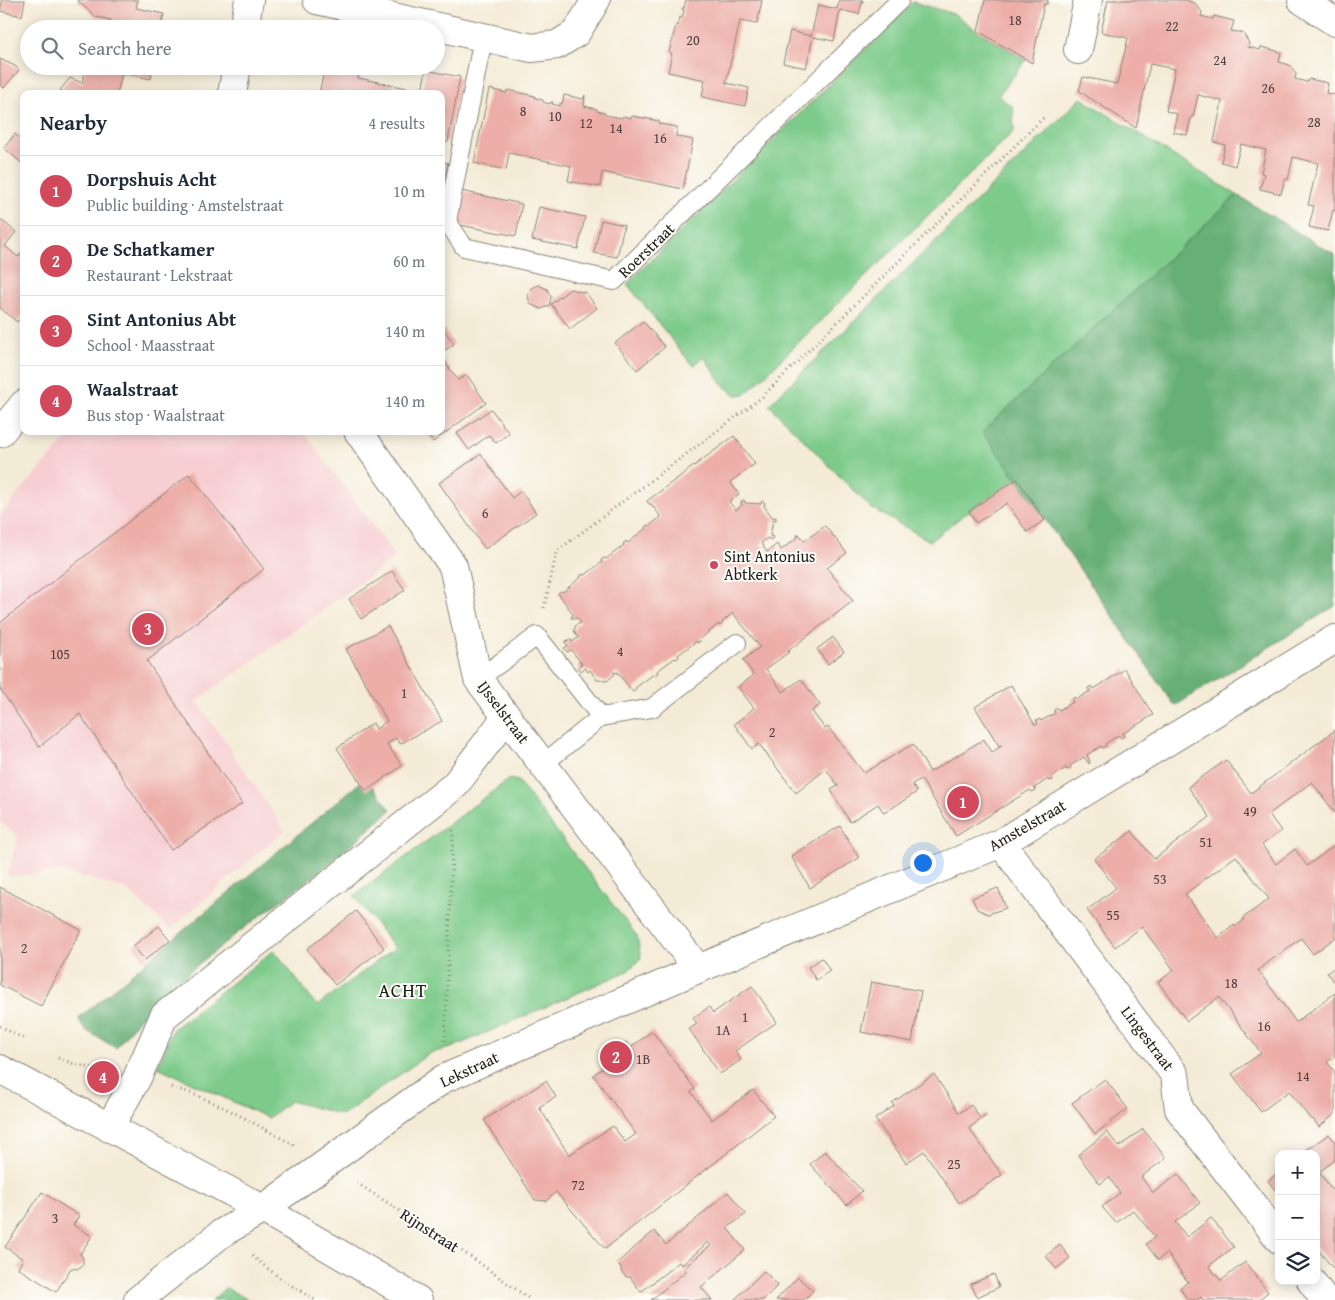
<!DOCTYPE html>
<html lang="en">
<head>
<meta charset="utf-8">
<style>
  body { margin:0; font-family:"Gentium Book Plus",serif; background:#f2f2f3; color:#1f2937 }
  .controls { position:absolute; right:15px; bottom:15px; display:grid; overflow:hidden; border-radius:10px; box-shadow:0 2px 12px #0003 }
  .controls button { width:45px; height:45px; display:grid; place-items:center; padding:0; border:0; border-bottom:1px solid #e0e1e3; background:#fff; color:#1f2937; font:25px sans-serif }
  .you { position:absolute; left:922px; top:862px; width:18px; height:18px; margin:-12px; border:4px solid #fff; border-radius:50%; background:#1a73e8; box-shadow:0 0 0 8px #1a73e833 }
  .badge { display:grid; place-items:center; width:32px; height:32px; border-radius:50%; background:#d1495b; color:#fff; font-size:16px; font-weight:700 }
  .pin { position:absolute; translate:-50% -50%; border:2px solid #fff; box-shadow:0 1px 5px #0006 }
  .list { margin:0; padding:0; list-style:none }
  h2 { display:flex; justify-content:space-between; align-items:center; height:65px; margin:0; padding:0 20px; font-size:21px }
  h2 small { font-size:16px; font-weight:400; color:#747a83 }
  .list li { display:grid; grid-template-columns:32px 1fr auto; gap:15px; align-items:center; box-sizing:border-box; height:70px; padding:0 20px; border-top:1px solid #e0e1e3 }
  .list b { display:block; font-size:19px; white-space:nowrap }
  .list p { margin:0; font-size:16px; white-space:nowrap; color:#747a83 }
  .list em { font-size:16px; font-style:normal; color:#747a83 }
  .icon { flex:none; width:28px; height:28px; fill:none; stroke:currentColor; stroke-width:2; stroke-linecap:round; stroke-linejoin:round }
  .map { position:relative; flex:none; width:1335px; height:1300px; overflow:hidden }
  .search { position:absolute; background:#fff; box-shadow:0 2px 12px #0003; left:20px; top:20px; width:425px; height:55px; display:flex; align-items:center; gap:12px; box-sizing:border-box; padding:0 18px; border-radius:28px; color:#747a83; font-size:19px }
  .panel { position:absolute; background:#fff; box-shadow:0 2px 12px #0003; left:20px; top:90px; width:425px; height:345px; border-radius:10px }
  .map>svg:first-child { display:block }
</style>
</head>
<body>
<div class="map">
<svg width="1335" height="1300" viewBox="0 0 1335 1300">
  <rect width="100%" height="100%" fill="#fdfcf7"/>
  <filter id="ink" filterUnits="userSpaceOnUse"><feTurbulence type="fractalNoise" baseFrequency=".02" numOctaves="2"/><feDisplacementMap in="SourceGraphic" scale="10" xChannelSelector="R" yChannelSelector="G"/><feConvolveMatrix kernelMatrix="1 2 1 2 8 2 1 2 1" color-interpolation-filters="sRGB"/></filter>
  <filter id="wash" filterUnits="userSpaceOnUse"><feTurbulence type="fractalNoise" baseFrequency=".0096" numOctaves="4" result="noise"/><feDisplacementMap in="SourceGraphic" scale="20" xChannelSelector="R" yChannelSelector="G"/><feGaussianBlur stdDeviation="1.12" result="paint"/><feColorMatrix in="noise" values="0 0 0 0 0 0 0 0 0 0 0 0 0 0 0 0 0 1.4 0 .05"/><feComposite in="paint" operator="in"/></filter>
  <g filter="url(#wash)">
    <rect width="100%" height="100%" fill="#f4ebd6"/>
    <path fill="#f7cfd3" d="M 73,431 L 303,431 L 396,557 L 197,701 L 285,830 L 170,929 L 126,889 L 61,871 L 7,877 L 18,836 L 0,822 L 0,515 Z"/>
    <path fill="#7dcb8a" stroke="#4c7453" d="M 913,2 L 954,14 L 978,31 L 1026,60 L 998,96 L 1013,107 L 1014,131 L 746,394 L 736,395 L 724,386 L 704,357 L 693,366 L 627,284 Z
      M 1081,98 L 1237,195 L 983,432 L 1017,479 L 969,511 L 930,541 L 871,508 L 769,405 Z
      M 509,779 L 518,781 L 637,936 L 641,958 L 628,971 L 451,1048 L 430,1053 L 343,1115 L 290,1101 L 268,1118 L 158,1067 L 173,1029 L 274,950 L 317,1006 L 395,948 L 354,896 Z
      M 226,1288 L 249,1300 L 212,1300 Z"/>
    <path fill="#66af76" stroke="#416649" d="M 1237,195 L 1335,255 L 1335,606 L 1175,706 L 1017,479 L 982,432 Z
      M 364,779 L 368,780 L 391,810 L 327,866 L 236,934 L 194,968 L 143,1013 L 116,1048 L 87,1031 L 81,1025 L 79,1018 Z"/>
    <g id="blocks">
      <path fill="#edaea8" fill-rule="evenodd" d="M 2,0 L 25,0 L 22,16 L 0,11 Z
        M 77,0 L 138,0 L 136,8 L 164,14 L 161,29 L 109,29 L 111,20 L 96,17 Z
        M 686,0 L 762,0 L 757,24 L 740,21 L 726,83 L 749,88 L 745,106 L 702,97 L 705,80 L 668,72 L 672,53 L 669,53 L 676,25 L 678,26 L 680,17 L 682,18 L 684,10 L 682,9 L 682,8 L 684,8 Z
        M 839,0 L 863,0 L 859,14 L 840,10 L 834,41 L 813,37 L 806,68 L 783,63 L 790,31 L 811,36 L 818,5 L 837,9 Z
        M 985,0 L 1048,0 L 1047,4 L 1044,4 L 1032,63 L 978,31 Z
        M 1108,0 L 1185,0 L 1195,3 L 1202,12 L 1201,16 L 1213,19 L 1214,16 L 1234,21 L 1231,31 L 1243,33 L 1249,43 L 1248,47 L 1260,50 L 1261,47 L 1281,52 L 1279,62 L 1290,65 L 1296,74 L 1295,79 L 1307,82 L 1309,79 L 1328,83 L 1326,93 L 1335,95 L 1335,211 L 1333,210 L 1328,231 L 1309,227 L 1314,206 L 1308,205 L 1318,163 L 1293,157 L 1288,180 L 1285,179 L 1281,194 L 1260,189 L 1264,174 L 1261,173 L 1266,150 L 1241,144 L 1235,166 L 1221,162 L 1225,145 L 1214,142 L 1222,101 L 1198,95 L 1193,117 L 1191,117 L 1187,135 L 1173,132 L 1177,114 L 1166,111 L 1175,69 L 1150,64 L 1136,128 L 1079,91 L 1083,77 L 1117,84 L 1128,38 L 1101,32 Z
        M 0,59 L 15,66 L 19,70 L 4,88 L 0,85 Z
        M 86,66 L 153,66 L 151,79 L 122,73 L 117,94 L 66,94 L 60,90 L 70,78 L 82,83 Z
        M 325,66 L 361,66 L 358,78 L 422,91 L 426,70 L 460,77 L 448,142 L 441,141 L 441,94 L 319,94 Z
        M 489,89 L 507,93 L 507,90 L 535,96 L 535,98 L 543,100 L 543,102 L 550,104 L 551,102 L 553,102 L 552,104 L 560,106 L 560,103 L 562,104 L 564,95 L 583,99 L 585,95 L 584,106 L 597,109 L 597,111 L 605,113 L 605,115 L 622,118 L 623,116 L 631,118 L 632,116 L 659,121 L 659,124 L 677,127 L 676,136 L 693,140 L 683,189 L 602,172 L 600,187 L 568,181 L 571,166 L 509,153 L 506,170 L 474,163 Z
        M 15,134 L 24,142 L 24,165 L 4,148 Z
        M 441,161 L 448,163 L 444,181 L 441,181 Z
        M 461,191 L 522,204 L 516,236 L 460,225 L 456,218 Z
        M 539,207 L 585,217 L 578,249 L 532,240 Z
        M 0,219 L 16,232 L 5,246 L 18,257 L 24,250 L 24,314 L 17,322 L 0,308 Z
        M 601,220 L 624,225 L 617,257 L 594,253 Z
        M 538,285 L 547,289 L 551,297 L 549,306 L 541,309 L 530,304 L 528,296 L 531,288 Z
        M 570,289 L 586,293 L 597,308 L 570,329 L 551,304 Z
        M 643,321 L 665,347 L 637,370 L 615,343 Z
        M 441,325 L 454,344 L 441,353 Z
        M 441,357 L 458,380 L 467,375 L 486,403 L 433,442 L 425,431 L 441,431 Z
        M 491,409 L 509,433 L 496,443 L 489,435 L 469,450 L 457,433 Z
        M 734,436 L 755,464 L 730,482 L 739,494 L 729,502 L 736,510 L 742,505 L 741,502 L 744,500 L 745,503 L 761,504 L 762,501 L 765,503 L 764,506 L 773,518 L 776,517 L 776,520 L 773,520 L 770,536 L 773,537 L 771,540 L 768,538 L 761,543 L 767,552 L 777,544 L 781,550 L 798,537 L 797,535 L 799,534 L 804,541 L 825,526 L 847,553 L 827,568 L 853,601 L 788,651 L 789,652 L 766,669 L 783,692 L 801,679 L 820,705 L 812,711 L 825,729 L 828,727 L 864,773 L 913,744 L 930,772 L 984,739 L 992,752 L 1002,746 L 1001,745 L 999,746 L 975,707 L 1011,685 L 1035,725 L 1038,724 L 1036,721 L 1040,719 L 1041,721 L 1055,713 L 1054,710 L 1057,708 L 1059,710 L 1073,702 L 1072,699 L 1075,697 L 1077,699 L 1090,691 L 1088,688 L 1092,686 L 1094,689 L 1125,669 L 1153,715 L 1122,734 L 1124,736 L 1121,738 L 1119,735 L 1105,744 L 1106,746 L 1102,748 L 1101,746 L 1087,755 L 1090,763 L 1089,764 L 1084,757 L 1070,766 L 1071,768 L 1067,770 L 1066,768 L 1051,777 L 1053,780 L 1049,781 L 1048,779 L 1034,788 L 1036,790 L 1032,792 L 1030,790 L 956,836 L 921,779 L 912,784 L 917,792 L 884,813 L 878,804 L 850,822 L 831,790 L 838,786 L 826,769 L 796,793 L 759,744 L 752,749 L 734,724 L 754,708 L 738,687 L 754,675 L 743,660 L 760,647 L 733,613 L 722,622 L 723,623 L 720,626 L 719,624 L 700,639 L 701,640 L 698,643 L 697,641 L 678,655 L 679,657 L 676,659 L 675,658 L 657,671 L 658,673 L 655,675 L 654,674 L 635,688 L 636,690 L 633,692 L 617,672 L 617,673 L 614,672 L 614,675 L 607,681 L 597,680 L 590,670 L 588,672 L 585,668 L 581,671 L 578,667 L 582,664 L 571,650 L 567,652 L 564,648 L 568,646 L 565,642 L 570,639 L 572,642 L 579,637 L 576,635 L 574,630 L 576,625 L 581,623 L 577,618 L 571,618 L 573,614 L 558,593 L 562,591 L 563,592 L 581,577 L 580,576 L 583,574 L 584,576 L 602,562 L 601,560 L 604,558 L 606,559 L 624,545 L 623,544 L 626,541 L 628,543 L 646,528 L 645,527 L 648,525 L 649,526 L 661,517 L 651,504 L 649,504 L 647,501 Z
        M 481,454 L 512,498 L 521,491 L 536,513 L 485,549 L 439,483 Z
        M 189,474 L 264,569 L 147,661 L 242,804 L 171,850 L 80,714 L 39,747 L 0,689 L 0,623 Z
        M 1017,479 L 1045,520 L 1027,532 L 1007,503 L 976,523 L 969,511 Z
        M 392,571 L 405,590 L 361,619 L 349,599 Z
        M 388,626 L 442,721 L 400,744 L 396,738 L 387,744 L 402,766 L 366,791 L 337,748 L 373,723 L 376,729 L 387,721 L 346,649 Z
        M 833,637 L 844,652 L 828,664 L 817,649 Z
        M 1335,730 L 1335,813 L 1312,782 L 1269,814 L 1281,831 L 1262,845 L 1276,864 L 1295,849 L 1307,866 L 1335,845 L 1335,938 L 1313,954 L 1301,938 L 1258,970 L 1296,1022 L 1335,993 L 1335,1056 L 1327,1062 L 1335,1072 L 1335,1114 L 1319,1127 L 1313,1119 L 1311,1120 L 1289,1091 L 1261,1112 L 1232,1074 L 1261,1053 L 1219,997 L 1187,1021 L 1158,982 L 1174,970 L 1142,927 L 1115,947 L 1087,910 L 1116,888 L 1094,859 L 1132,831 L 1154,859 L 1210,817 L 1188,787 L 1226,760 L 1251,793 ZM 1236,856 L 1269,899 L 1243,918 L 1244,920 L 1235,927 L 1234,925 L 1218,938 L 1185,894 Z
        M 840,826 L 859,858 L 810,888 L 791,856 Z
        M 0,887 L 81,930 L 41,1006 L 0,985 Z
        M 998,888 L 1006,908 L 988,914 L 977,909 L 972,898 Z
        M 356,911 L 384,948 L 335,985 L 307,949 Z
        M 159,926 L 170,940 L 145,960 L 133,946 Z
        M 822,958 L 830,971 L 816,980 L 808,967 Z
        M 1335,967 L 1335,983 L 1327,973 Z
        M 871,982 L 921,991 L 912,1042 L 861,1032 Z
        M 752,986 L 777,1022 L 735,1051 L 741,1060 L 720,1074 L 689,1029 L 697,1024 L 693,1018 L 709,1007 L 713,1013 Z
        M 652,1031 L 695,1089 L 691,1092 L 712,1120 L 753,1090 L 774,1116 L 605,1249 L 556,1192 L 546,1201 L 535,1200 L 484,1120 L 546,1081 L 556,1097 L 539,1107 L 569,1155 L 613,1126 L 625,1142 L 636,1134 L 593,1075 L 616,1058 L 612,1053 L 626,1042 L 630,1048 Z
        M 934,1074 L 959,1113 L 971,1105 L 980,1118 L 985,1114 L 986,1116 L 969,1128 L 1002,1175 L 959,1203 L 924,1151 L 906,1163 L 875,1119 L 894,1106 L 892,1103 Z
        M 1105,1079 L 1128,1109 L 1095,1134 L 1072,1103 Z
        M 1143,1129 L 1166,1158 L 1141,1177 L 1153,1193 L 1178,1174 L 1200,1203 L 1175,1222 L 1187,1237 L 1211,1218 L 1234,1247 L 1209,1266 L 1221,1281 L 1245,1262 L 1268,1292 L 1258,1300 L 1203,1300 L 1201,1297 L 1197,1300 L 1188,1300 L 1180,1288 L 1188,1282 L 1167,1253 L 1158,1260 L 1146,1244 L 1155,1237 L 1133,1210 L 1116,1223 L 1102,1207 L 1120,1193 L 1109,1177 L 1100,1184 L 1078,1155 L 1107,1132 L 1119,1147 Z
        M 1329,1134 L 1335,1142 L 1335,1158 L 1334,1159 L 1335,1160 L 1319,1172 L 1335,1194 L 1335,1271 L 1316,1247 L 1316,1154 L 1301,1154 Z
        M 825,1151 L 862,1191 L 847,1205 L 810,1164 Z
        M 1279,1172 L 1279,1195 L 1268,1181 Z
        M 42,1192 L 79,1216 L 73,1225 L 92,1236 L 80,1254 L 83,1258 L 83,1265 L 77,1269 L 71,1268 L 56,1292 L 18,1268 L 23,1259 L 5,1247 Z
        M 728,1192 L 746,1214 L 727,1228 L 745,1250 L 701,1287 L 712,1300 L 651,1300 L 686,1271 L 684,1268 L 711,1245 L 708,1242 L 682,1265 L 679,1262 L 641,1292 L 630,1277 L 626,1277 L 621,1271 L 621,1267 L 617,1263 L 654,1231 L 666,1245 Z
        M 1060,1245 L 1070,1258 L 1056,1269 L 1046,1256 Z
        M 764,1271 L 778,1285 L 763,1300 L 734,1300 Z
        M 994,1274 L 999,1287 L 977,1297 L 971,1284 Z
        M 798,1277 L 813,1291 L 804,1300 L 776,1300 Z"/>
    </g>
  </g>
  <g filter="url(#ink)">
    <use href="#blocks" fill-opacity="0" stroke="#888479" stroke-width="1"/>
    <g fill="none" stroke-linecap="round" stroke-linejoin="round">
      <g stroke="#888479" stroke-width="20">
        <path id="lane" d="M 483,38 L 447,221 L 464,247 L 614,281 L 900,0
          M 478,679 L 537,636 L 601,717
          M 543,764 L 601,717 L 652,708 L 737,643"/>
      </g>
      <g stroke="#888479" stroke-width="30">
        <path id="street" d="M 317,0 L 532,48 L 557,45 L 576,33 L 596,0
          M 1302,0 L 1335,22
          M 244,29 L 249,0
          M 1078,50 L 1088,0
          M 232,94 L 237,66
          M 358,431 L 453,566 L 478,679 L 698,969
          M 0,433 L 24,404
          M 1001,843 L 1175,1075 L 1179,1109 L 1279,1239
          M 0,1069 L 263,1209 L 443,1079 L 698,969 L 1001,843 L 1335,639
          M 109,1128 L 137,1078 L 164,1016 L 455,785 L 507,716
          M 1311,1281 L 1325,1300"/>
      </g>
      <g stroke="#888479" stroke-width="30">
        <path id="secondary" d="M 138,1300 L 222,1233 L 263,1209 L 418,1300"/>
      </g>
      <path stroke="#888479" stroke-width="3" stroke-dasharray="1 4" stroke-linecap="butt" d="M 544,608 L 557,551 L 761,398 L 1045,116
        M 0,1026 L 24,1039
        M 445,1041 L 453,830
        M 58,1058 L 74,1064 L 102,1070
        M 171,1087 C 213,1098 256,1125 294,1145
        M 357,1183 L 471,1257 L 531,1300
        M 252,1256 L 281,1279 L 315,1300"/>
      <use href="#lane" stroke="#fff" stroke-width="18"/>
      <use href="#street" stroke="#fff" stroke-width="28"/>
      <use href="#secondary" stroke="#fff" stroke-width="28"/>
    </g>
  </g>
  <circle fill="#d1495b" stroke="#fdfcf7" stroke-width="2" cx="714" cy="565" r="5"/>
  <g text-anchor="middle" stroke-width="4" stroke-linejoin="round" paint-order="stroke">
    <g font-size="14" fill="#50403f">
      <text x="1015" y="25">18</text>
      <text x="1172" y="31">22</text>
      <text x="693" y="45">20</text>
      <text x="1220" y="65">24</text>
      <text x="1268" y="93">26</text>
      <text x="523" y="116">8</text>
      <text x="555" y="121">10</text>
      <text x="1314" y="127">28</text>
      <text x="586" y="128">12</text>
      <text x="616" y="133">14</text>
      <text x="660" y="143">16</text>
      <text x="485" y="518">6</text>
      <text x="620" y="656">4</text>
      <text x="60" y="659">105</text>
      <text x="404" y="698">1</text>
      <text x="772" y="737">2</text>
      <text x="1250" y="816">49</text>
      <text x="1206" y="847">51</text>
      <text x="1160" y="884">53</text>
      <text x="1113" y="920">55</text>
      <text x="24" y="953">2</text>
      <text x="1231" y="988">18</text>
      <text x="745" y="1022">1</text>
      <text x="1264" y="1031">16</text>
      <text x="723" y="1035">1A</text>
      <text x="643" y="1064">1B</text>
      <text x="1303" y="1081">14</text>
      <text x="954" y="1169">25</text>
      <text x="578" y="1190">72</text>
      <text x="55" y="1223">3</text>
    </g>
    <g font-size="16" fill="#1c1c1c" stroke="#fdfcf7">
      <text transform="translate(646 250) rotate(-44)" y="6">Roerstraat</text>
      <text transform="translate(504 712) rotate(53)" y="6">IJsselstraat</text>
      <text transform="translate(1027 825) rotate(-30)" y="6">Amstelstraat</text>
      <text transform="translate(1148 1038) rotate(53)" y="6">Lingestraat</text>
      <text transform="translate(469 1069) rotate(-25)" y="6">Lekstraat</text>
      <text transform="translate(430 1230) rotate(33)" y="6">Rijnstraat</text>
    </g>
    <g font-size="16" fill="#1c1c1c" stroke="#fdfcf7" text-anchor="start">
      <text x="724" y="562">Sint Antonius<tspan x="724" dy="18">Abtkerk</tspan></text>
    </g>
    <g font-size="19" letter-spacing="1" fill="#1c1c1c" stroke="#fdfcf7">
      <text x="403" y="997">ACHT</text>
    </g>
  </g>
</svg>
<div class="controls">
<button>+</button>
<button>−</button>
<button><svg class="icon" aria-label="layers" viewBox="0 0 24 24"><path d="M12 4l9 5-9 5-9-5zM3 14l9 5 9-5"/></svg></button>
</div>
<div class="you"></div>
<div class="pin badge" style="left:963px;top:802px">1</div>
<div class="pin badge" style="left:616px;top:1057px">2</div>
<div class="pin badge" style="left:148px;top:629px">3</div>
<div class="pin badge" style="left:103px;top:1077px">4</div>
<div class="search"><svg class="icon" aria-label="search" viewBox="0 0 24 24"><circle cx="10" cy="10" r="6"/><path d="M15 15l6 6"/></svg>Search here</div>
<section class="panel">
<h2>Nearby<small>4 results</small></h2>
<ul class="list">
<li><span class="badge">1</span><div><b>Dorpshuis Acht</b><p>Public building · Amstelstraat</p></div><em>10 m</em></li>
<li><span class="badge">2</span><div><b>De Schatkamer</b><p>Restaurant · Lekstraat</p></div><em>60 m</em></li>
<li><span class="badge">3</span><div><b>Sint Antonius Abt</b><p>School · Maasstraat</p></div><em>140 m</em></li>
<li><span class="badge">4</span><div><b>Waalstraat</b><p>Bus stop · Waalstraat</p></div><em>140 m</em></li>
</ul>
</section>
</div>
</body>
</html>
